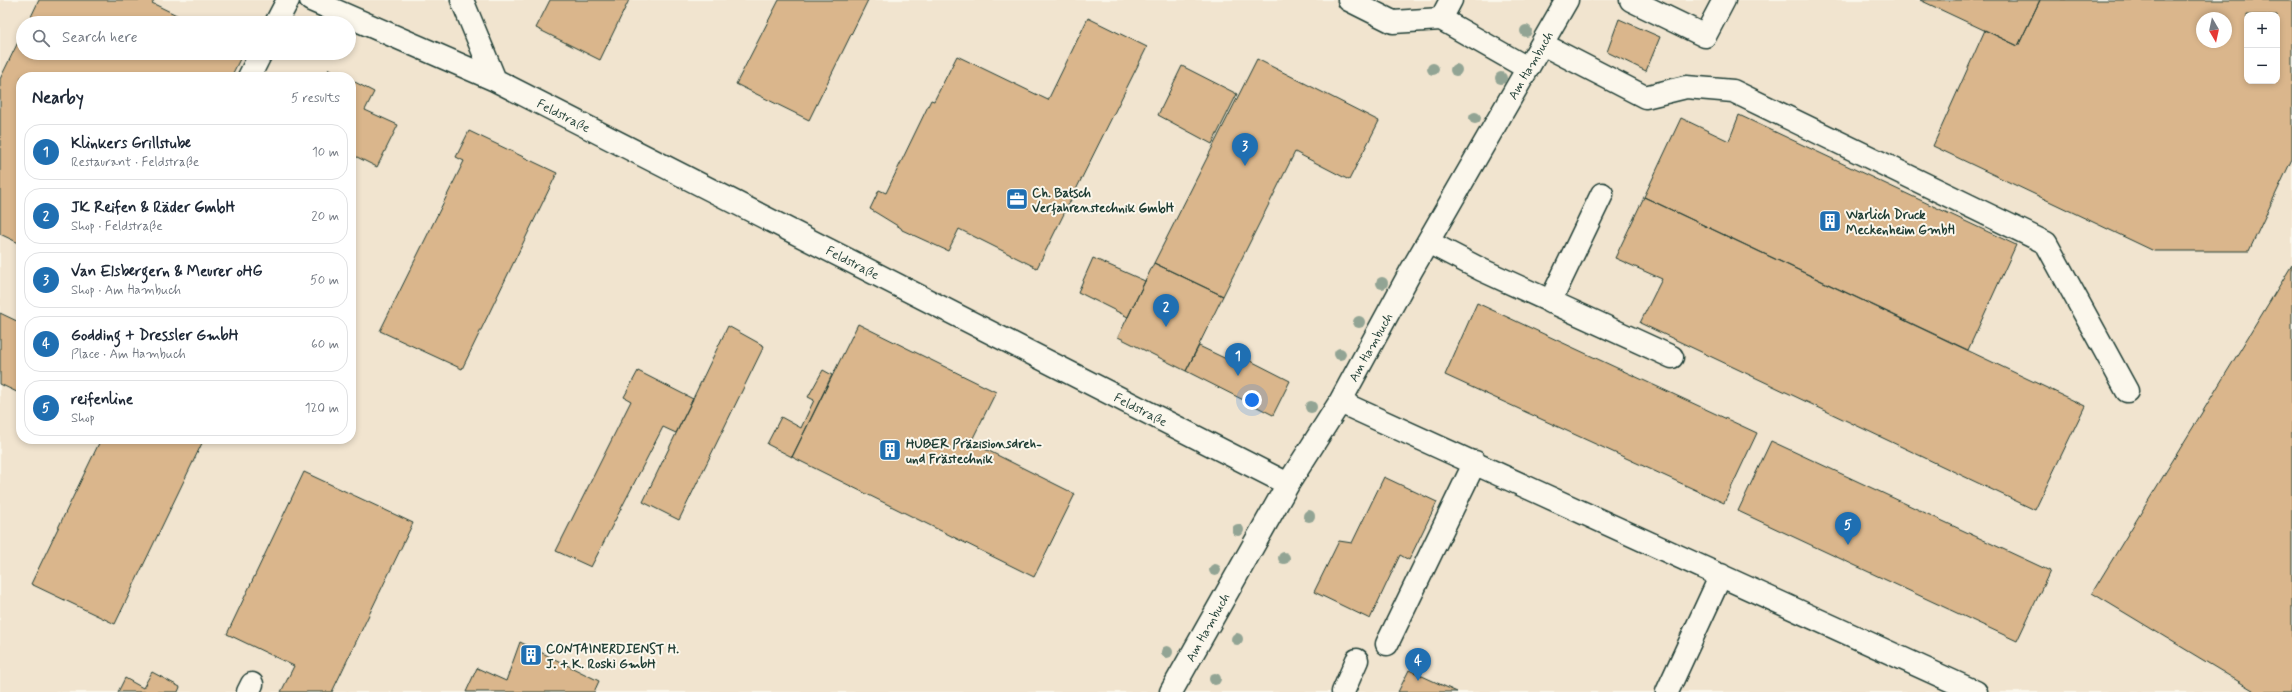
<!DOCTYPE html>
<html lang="en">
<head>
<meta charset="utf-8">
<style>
  body { margin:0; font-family:Mynerve,sans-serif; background:#f6f6f7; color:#1f2937 }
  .controls { position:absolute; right:12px; top:12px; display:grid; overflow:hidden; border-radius:8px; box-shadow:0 2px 6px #0003 }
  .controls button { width:36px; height:36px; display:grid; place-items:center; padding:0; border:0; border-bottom:1px solid #e0e1e3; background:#fff; color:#1f2937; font:20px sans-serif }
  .compass { position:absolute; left:2196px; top:12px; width:36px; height:36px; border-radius:50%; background:#fff; box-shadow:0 2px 6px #0003; rotate:171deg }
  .you { position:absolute; left:1252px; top:400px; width:14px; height:14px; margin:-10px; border:3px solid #fff; border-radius:50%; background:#1a73e8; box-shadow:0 0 0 6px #1a73e833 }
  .badge { display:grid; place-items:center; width:26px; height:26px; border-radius:50%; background:#1f6fb2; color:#fff; font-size:13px; font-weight:700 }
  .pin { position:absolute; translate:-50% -33px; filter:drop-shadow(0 1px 2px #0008) }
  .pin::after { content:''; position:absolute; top:21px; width:14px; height:12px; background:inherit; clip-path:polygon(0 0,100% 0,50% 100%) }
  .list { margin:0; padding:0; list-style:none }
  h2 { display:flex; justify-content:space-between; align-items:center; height:52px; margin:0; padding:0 16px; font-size:17px }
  h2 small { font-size:13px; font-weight:400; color:#747a83 }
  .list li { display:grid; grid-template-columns:26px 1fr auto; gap:12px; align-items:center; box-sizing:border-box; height:56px; margin:0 8px 8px; padding:0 8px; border:1px solid #e0e1e3; border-radius:16px }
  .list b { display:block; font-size:15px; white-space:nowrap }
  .list p { margin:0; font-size:13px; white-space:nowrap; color:#747a83 }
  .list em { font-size:13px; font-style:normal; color:#747a83 }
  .icon { flex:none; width:22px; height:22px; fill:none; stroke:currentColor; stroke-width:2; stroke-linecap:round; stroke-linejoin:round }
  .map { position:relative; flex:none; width:2292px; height:692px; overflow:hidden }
  .search { position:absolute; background:#fff; box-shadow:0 2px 6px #0003; left:16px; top:16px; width:340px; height:44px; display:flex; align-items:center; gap:10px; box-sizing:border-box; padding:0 14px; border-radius:22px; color:#747a83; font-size:15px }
  .panel { position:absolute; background:#fff; box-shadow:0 2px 6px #0003; left:16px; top:72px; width:340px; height:372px; border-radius:16px }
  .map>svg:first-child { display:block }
</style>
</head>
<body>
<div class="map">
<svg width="2292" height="692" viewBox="0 0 2292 692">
  <rect width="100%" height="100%" fill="#fbf7ec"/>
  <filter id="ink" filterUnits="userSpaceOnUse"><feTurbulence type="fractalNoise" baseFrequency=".025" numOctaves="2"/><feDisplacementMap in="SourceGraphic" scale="8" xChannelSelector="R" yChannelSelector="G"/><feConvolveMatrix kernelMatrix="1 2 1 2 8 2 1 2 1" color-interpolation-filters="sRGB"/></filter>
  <g filter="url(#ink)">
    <path fill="#f1e4cf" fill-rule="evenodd" d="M 0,0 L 2292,0 L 2292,692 L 0,692 ZM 2247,15 L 2277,15 L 2277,81 L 2247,81 ZM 2202,18 L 2226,18 L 2226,42 L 2202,42 ZM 23,23 L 349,23 L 349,53 L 23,53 ZM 21,77 L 351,77 L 351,439 L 21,439 Z"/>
    <path fill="#dab68c" stroke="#1f3d34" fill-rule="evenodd" d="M 39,0 L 154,0 L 152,3 L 193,23 L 28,23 Z
      M 550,0 L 629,0 L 600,60 L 536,28 Z
      M 779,0 L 868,0 L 809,120 L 736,84 Z
      M 1920,0 L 2040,0 L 2018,46 Z
      M 2040,0 L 2292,0 L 2292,159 L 2249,251 L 2154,251 L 1933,146 L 1985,30 L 2018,46 ZM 2247,15 L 2277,15 L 2277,81 L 2247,81 ZM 2202,18 L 2226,18 L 2226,42 L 2202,42 Z
      M 1088,18 L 1147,47 L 1037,268 L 959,229 L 948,251 L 902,230 L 901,228 L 870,209 L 879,190 L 886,193 L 931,100 L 934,101 L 957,56 L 1048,100 Z
      M 1619,19 L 1660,37 L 1646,71 L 1607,52 Z
      M 23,32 L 23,53 L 243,53 L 231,77 L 21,77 L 21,244 L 0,234 L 0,79 Z
      M 1257,59 L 1379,121 L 1349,180 L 1295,152 L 1223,296 L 1154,263 Z
      M 1182,66 L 1237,94 L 1212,144 L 1158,115 Z
      M 329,69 L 344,77 L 325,77 Z
      M 351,80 L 374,92 L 365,110 L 398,125 L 377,167 L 351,154 Z
      M 1739,115 L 2016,245 L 1968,350 L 1644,197 L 1681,118 L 1729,141 Z
      M 469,131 L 557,173 L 462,369 L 380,331 L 464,161 L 456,157 Z
      M 1644,197 L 2085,406 L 2035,510 L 1640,323 L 1662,279 L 1615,258 Z
      M 1093,258 L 1145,281 L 1128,317 L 1078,292 Z
      M 1154,263 L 1223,296 L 1186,371 L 1118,337 Z
      M 2292,265 L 2292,692 L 2256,692 L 2092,593 Z
      M 1477,303 L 1757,433 L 1724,503 L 1445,375 Z
      M 0,313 L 21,323 L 21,394 L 0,384 Z
      M 858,324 L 996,392 L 971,442 L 1075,494 L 1034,577 L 792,457 Z
      M 728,326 L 764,346 L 679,520 L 643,502 Z
      M 1199,346 L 1241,366 L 1245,358 L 1290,381 L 1273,415 L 1186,371 Z
      M 823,370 L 832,375 L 792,457 L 767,444 L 781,417 L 801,428 L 814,400 L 808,397 Z
      M 638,371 L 693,399 L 676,433 L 663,427 L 591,567 L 556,551 L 631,401 L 624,397 Z
      M 101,439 L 204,439 L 115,624 L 31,584 Z
      M 1771,441 L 2050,571 L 2017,641 L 1738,511 Z
      M 304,472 L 413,523 L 332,692 L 281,692 L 294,666 L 227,634 Z
      M 1384,477 L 1437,502 L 1409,560 L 1400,555 L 1370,619 L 1314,592 L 1339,541 L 1352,543 Z
      M 520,642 L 599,681 L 594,692 L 466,692 L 477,668 L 506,681 Z
      M 1409,670 L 1457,692 L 1398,692 Z
      M 152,672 L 180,687 L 178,692 L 118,692 L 125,678 L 143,688 Z"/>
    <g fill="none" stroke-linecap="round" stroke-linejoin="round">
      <g stroke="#1f3d34" stroke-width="25">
        <path id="minor" d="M 311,0 L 495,80
          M 462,0 L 495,80 L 1288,484
          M 1349,0 L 1393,22 L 1441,19
          M 1451,0 L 1441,19 L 1527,68
          M 1631,0 L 1705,36 L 1724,0
          M 276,23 L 288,0
          M 1542,44 L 1645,97 L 1686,87 L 1733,91 L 2046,243 L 2127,391
          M 249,77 L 261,53
          M 1428,242 L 1482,270 L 1672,357
          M 1550,302 L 1602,194
          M 1340,402 L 1976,692
          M 1387,644 L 1475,462
          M 248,692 L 252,684
          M 1171,692 L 1288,484 L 1340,402 L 1411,271 L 1567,0
          M 1343,692 L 1357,660
          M 1667,692 L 1721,575"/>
      </g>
      <use href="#minor" stroke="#fbf7ec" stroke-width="22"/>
    </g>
    <g fill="#92a494">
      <circle cx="1526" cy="31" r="6"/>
      <circle cx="1433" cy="69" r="6"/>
      <circle cx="1456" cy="70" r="6"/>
      <circle cx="1501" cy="78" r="6"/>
      <circle cx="1475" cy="118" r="6"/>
      <circle cx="1382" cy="283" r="6"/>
      <circle cx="1359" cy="322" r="6"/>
      <circle cx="1340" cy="354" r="6"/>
      <circle cx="1311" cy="407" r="6"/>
      <circle cx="1309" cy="516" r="6"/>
      <circle cx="1238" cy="530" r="6"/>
      <circle cx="1284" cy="558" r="6"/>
      <circle cx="1215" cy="570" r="6"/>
      <circle cx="1237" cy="639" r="6"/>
      <circle cx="1167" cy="652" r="6"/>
      <circle cx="1215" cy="679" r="6"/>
    </g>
  </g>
  <defs>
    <g id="office-square" transform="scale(1.15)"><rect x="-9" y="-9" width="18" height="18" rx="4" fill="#1f6fb2" stroke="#fbf7ec"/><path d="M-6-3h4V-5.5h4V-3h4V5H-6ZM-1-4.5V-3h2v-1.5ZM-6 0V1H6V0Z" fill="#fff"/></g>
    <g id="building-square" transform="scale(1.15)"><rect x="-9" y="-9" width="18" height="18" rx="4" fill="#1f6fb2" stroke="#fbf7ec"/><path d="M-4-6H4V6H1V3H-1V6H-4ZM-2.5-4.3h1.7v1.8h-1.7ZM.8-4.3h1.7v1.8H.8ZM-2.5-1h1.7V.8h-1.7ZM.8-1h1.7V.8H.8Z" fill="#fff"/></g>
  </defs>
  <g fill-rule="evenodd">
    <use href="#office-square" x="1017" y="199"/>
    <use href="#building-square" x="1830" y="221"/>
    <use href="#building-square" x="890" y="450"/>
    <use href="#building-square" x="531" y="655"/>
  </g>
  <g text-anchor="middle" stroke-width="4" stroke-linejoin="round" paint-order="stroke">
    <g font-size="13" fill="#1f3d34" stroke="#fbf7ec">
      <text transform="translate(1530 65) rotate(-60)" y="5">Am Hambuch</text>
      <text transform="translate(564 115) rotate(27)" y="5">Feldstraße</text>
      <text transform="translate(853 262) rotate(27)" y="5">Feldstraße</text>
      <text transform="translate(1370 347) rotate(-61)" y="5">Am Hambuch</text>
      <text transform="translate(1141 409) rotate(27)" y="5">Feldstraße</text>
      <text transform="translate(1207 627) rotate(-61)" y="5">Am Hambuch</text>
    </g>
    <g font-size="13" font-weight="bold" fill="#1f3d34" stroke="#fbf7ec" text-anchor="start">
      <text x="1032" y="197">Ch. Batsch<tspan x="1032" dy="15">Verfahrenstechnik GmbH</tspan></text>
      <text x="1846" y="219">Warlich Druck<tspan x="1846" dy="15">Meckenheim GmbH</tspan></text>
      <text x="906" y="448">HUBER Präzisionsdreh-<tspan x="906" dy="15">und Frästechnik</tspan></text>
      <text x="546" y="653">CONTAINERDIENST H.<tspan x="546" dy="15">J. + K. Roski GmbH</tspan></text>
    </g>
  </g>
</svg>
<div class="controls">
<button>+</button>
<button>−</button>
</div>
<svg class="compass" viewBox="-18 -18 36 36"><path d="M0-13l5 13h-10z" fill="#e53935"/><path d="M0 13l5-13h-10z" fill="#747a83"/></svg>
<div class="you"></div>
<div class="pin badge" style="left:1238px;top:376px">1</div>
<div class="pin badge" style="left:1166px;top:327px">2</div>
<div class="pin badge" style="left:1245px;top:166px">3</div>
<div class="pin badge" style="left:1418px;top:681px">4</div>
<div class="pin badge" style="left:1848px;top:545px">5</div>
<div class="search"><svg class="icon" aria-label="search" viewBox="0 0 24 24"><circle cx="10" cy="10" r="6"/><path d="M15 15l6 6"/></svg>Search here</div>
<section class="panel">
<h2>Nearby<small>5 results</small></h2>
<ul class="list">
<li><span class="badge">1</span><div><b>Klinkers Grillstube</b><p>Restaurant · Feldstraße</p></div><em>10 m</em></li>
<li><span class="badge">2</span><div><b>JK Reifen &amp; Räder GmbH</b><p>Shop · Feldstraße</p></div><em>20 m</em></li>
<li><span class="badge">3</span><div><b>Van Elsbergern &amp; Meurer oHG</b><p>Shop · Am Hambuch</p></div><em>50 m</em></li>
<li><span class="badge">4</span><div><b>Godding + Dressler GmbH</b><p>Place · Am Hambuch</p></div><em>60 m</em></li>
<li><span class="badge">5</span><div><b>reifenline</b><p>Shop</p></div><em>120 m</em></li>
</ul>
</section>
</div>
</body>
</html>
